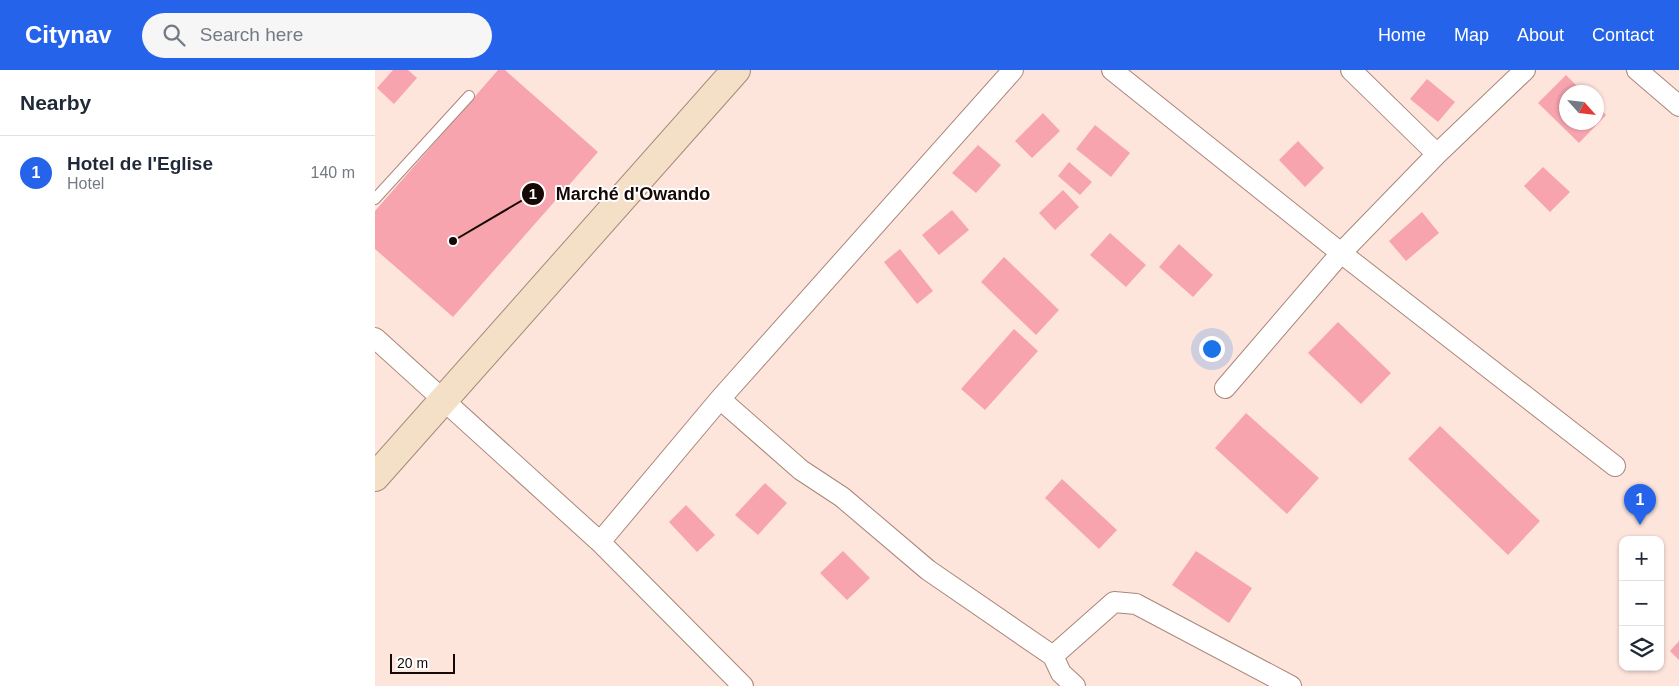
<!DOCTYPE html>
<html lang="en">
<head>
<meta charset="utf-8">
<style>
  body { margin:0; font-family:Helvetica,sans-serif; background:#f6f6f7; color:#1f2937 }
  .controls { position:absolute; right:15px; bottom:15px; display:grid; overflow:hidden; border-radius:10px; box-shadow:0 1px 4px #0004 }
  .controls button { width:45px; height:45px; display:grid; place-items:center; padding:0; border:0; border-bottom:1px solid #e0e1e3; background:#fff; color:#1f2937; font:25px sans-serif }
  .compass { position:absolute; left:1184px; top:15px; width:45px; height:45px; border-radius:50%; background:#fff; box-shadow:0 1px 4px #0004; rotate:117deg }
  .scale { position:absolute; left:15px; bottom:12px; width:65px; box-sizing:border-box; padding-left:5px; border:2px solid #160905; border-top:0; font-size:14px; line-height:18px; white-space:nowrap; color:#160905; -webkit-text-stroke:4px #fff; paint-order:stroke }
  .you { position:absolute; left:836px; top:278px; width:18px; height:18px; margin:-12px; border:4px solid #fff; border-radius:50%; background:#1a73e8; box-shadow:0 0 0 8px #1a73e833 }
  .badge { display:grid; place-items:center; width:32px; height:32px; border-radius:50%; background:#2563eb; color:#fff; font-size:16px; font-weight:700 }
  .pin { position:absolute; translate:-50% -41px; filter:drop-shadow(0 1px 2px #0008) }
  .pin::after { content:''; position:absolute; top:26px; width:18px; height:15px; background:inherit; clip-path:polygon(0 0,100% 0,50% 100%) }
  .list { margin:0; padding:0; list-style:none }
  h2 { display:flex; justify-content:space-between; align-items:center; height:65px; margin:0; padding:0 20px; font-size:21px }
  h2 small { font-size:16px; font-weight:400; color:#747a83 }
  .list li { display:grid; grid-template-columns:32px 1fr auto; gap:15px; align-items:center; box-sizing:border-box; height:75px; padding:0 20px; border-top:1px solid #e0e1e3 }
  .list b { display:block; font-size:19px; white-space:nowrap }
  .list p { margin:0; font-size:16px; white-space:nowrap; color:#747a83 }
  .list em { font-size:16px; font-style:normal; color:#747a83 }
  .icon { flex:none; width:28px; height:28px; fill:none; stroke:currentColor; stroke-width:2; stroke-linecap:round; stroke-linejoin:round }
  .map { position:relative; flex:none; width:1304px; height:616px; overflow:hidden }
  header { display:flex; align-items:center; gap:30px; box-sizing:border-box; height:70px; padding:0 25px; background:#2563eb; color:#fff }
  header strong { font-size:24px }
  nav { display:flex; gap:28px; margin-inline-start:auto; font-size:18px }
  .search { width:350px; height:45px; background:#f6f6f7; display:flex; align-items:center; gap:12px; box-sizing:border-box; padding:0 18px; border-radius:28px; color:#747a83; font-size:19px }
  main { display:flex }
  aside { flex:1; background:#fff }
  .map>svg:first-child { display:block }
</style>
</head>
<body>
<header>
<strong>Citynav</strong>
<div class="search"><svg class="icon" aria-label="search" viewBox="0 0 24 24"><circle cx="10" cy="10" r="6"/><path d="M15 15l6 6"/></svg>Search here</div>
<nav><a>Home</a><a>Map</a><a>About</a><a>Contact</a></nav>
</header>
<main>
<aside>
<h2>Nearby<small></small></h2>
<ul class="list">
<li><span class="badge">1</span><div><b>Hotel de l'Eglise</b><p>Hotel</p></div><em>140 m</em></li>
</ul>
</aside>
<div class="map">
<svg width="1304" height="616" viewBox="0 0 1304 616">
  <rect width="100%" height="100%" fill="#fde5dc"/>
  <path fill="#f7a4af" d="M 18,0 L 33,0 L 42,8 L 19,34 L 2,18 Z
    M 123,0 L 130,0 L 223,82 L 78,247 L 0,179 L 0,141 Z
    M 1191,5 L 1208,22 L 1192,22 L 1192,52 L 1222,52 L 1222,35 L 1231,45 L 1204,73 L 1163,33 Z
    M 1052,9 L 1080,32 L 1063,52 L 1035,29 Z
    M 668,43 L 685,61 L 657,88 L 640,71 Z
    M 720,55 L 755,83 L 736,107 L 701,79 Z
    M 923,71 L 949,98 L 930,117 L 904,90 Z
    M 603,75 L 626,95 L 601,123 L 577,103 Z
    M 694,92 L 717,112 L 705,125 L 683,106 Z
    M 1168,97 L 1195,122 L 1175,142 L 1149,116 Z
    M 688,120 L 704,137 L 680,160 L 664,143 Z
    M 577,140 L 594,160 L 564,185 L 547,165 Z
    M 1047,142 L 1064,163 L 1031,191 L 1014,171 Z
    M 735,163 L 771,195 L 751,217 L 715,185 Z
    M 804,174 L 838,205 L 818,227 L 784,197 Z
    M 525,179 L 558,221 L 542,234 L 509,192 Z
    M 629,187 L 684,240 L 661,265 L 606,212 Z
    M 963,252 L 1016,303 L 986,334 L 933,283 Z
    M 639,259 L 663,281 L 610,340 L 586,319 Z
    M 871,343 L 944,408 L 912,444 L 840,378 Z
    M 1065,356 L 1165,451 L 1133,485 L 1033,389 Z
    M 687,409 L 742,460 L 724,479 L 670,428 Z
    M 390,413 L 412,433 L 383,465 L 360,445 Z
    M 311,435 L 340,465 L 322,482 L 294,452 Z
    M 468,481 L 495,508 L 472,530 L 445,503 Z
    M 821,481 L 877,518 L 854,553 L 797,515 Z
    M 1304,571 L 1304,590 L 1295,581 Z"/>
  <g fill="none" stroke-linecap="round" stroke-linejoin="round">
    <g stroke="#aa8678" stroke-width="12">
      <path id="service" d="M 0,129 L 94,26"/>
    </g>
    <g stroke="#aa8678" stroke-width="22">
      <path id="minor" d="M 737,0 L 966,183 L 1240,396
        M 976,0 L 1062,84
        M 1262,0 L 1304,36
        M 0,268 L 225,472 L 368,616
        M 850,318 L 966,183 L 1062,84 L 1150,0
        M 345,329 L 426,400 L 467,427 L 553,500 L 678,586 L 739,532 L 761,534 L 916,616
        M 225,472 L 345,329 L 638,0
        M 678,586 L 686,603 L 700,616"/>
    </g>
    <g stroke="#aa8678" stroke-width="30">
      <path id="secondary" d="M 0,407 L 361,0"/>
    </g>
    <use href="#service" stroke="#fff" stroke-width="10"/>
    <use href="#minor" stroke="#fff" stroke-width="20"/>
    <use href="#secondary" stroke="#f3e0c6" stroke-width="28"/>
  </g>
  <path fill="none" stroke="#160905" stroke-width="2" d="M78 171L158 124"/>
  <g fill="#160905" stroke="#fff" stroke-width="2">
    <circle cx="78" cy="171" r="5"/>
    <circle cx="158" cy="124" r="12"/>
  </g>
  <g font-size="15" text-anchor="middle" font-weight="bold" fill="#fff">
    <text x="158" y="129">1</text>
  </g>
  <g font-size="18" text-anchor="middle" font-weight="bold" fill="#160905" stroke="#fff" stroke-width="4" stroke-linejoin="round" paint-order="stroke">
    <text x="258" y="130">Marché d'Owando</text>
  </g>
</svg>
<div class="controls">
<button>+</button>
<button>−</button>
<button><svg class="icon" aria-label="layers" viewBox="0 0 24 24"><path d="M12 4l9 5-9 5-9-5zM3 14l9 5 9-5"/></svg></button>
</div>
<svg class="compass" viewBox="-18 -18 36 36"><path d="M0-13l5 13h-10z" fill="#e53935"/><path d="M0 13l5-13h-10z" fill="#747a83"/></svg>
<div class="scale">20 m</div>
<div class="you"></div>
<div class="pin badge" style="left:1265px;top:455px">1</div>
</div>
</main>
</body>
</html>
